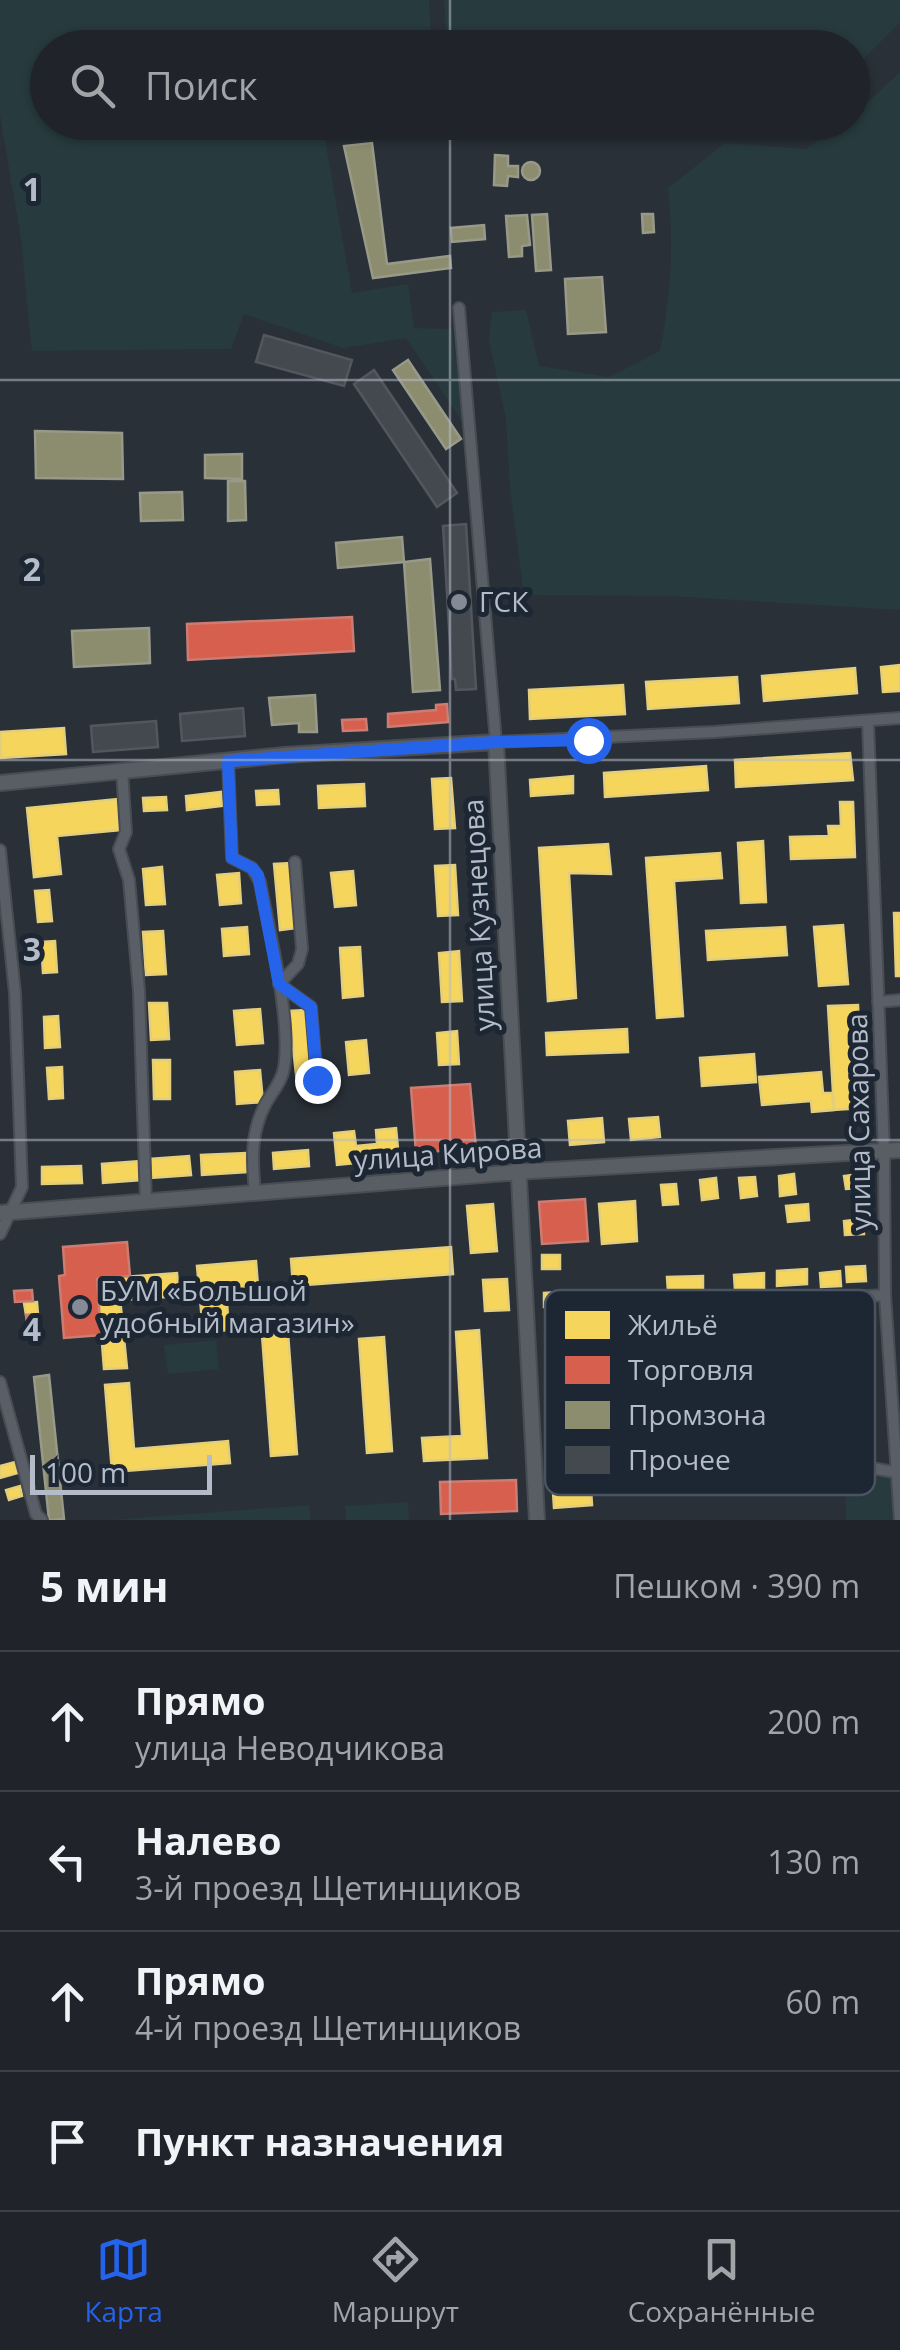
<!DOCTYPE html>
<html lang="ru">
<head>
<meta charset="utf-8">
<style>
  body { margin:0; font-family:"Open Sans",sans-serif; background:#282c32; color:#f1f3f6 }
  .scale { position:absolute; left:30px; bottom:25px; width:182px; box-sizing:border-box; padding-left:10px; border:5px solid #b4bcc9; border-top:0; font-size:28px; line-height:35px; white-space:nowrap; color:#b4bcc9; -webkit-text-stroke:8px #1d2633; paint-order:stroke }
  .stop { position:absolute; width:30px; height:30px; margin:-22px; border:8px solid #2563eb; border-radius:50%; background:#fff }
  .stop.end { background:#2563eb; border-color:#fff; box-shadow:0 2px 10px #0008 }
  .list { margin:0; padding:0; list-style:none }
  h2 { display:flex; justify-content:space-between; align-items:center; height:130px; margin:0; padding:0 40px; font-size:42px }
  h2 small { font-size:32px; font-weight:400; color:#a2a4a8 }
  .list li { display:grid; grid-template-columns:65px 1fr auto; gap:30px; align-items:center; box-sizing:border-box; height:140px; padding:0 40px; border-top:2px solid #3d4147 }
  .list b { display:block; font-size:38px; white-space:nowrap }
  .list p { margin:0; font-size:32px; white-space:nowrap; color:#a2a4a8 }
  .list em { font-size:32px; font-style:normal; color:#a2a4a8 }
  .icon { flex:none; width:55px; height:55px; fill:none; stroke:currentColor; stroke-width:2; stroke-linecap:round; stroke-linejoin:round }
  .map { position:relative; flex:none; width:900px; height:1520px; overflow:hidden }
  .search { position:absolute; background:#20242a; box-shadow:0 2px 8px #0004; left:30px; right:30px; top:30px; height:110px; display:flex; align-items:center; gap:25px; box-sizing:border-box; padding:0 35px; border-radius:55px; color:#a2a4a8; font-size:38px }
  .sheet { height:690px; background:#20242a }
  nav { display:flex; justify-content:space-around; align-items:center; box-sizing:border-box; height:140px; border-top:2px solid #3d4147; background:#20242a; font-size:28px; color:#a2a4a8 }
  nav a { display:grid; justify-items:center; gap:5px }
  nav .on { color:#2563eb }
  .map>svg:first-child { display:block }
</style>
</head>
<body>
<div class="map">
<svg width="900" height="1520" viewBox="0 0 900 1520">
  <rect width="100%" height="100%" fill="#2a3038"/>
  <path fill="#273a3e" d="M 0,0 L 429,0 L 432,47 L 48,48 L 48,122 L 322,123 L 352,293 L 408,284 L 414,328 L 452,329 L 464,424 L 406,338 L 343,348 L 244,314 L 231,349 L 32,351 L 21,239 L 0,115 Z
    M 444,0 L 900,0 L 900,22 L 864,58 L 853,62 L 852,48 L 447,48 Z
    M 900,72 L 900,610 L 668,596 L 524,595 L 510,489 L 506,418 L 489,341 L 492,312 L 526,310 L 539,366 L 609,377 L 660,351 C 671,296 674,244 668,188 L 725,143 L 806,149 L 844,123 L 852,122 L 853,116 Z
    M 216,1340 L 219,1369 L 168,1374 L 164,1345 Z
    M 899,1477 L 900,1520 L 846,1520 L 845,1478 Z
    M 408,1502 L 409,1520 L 346,1520 L 345,1506 Z
    M 309,1505 L 311,1520 L 110,1520 Z"/>
  <path fill="#f6d55c" stroke="#e2ce7d" stroke-width="2.5" d="M 900,665 L 900,691 L 883,692 L 881,667 Z
    M 855,668 L 857,693 L 764,701 L 762,676 Z
    M 737,677 L 739,703 L 648,709 L 646,682 Z
    M 623,685 L 625,714 L 530,719 L 529,690 Z
    M 64,728 L 66,754 L 1,758 L 0,732 Z
    M 850,753 L 853,780 L 736,787 L 735,760 Z
    M 706,766 L 708,790 L 605,797 L 604,773 Z
    M 573,776 L 573,793 L 531,796 L 530,780 Z
    M 451,778 L 455,828 L 435,829 L 432,779 Z
    M 364,784 L 365,806 L 319,808 L 318,786 Z
    M 278,790 L 279,804 L 257,805 L 256,791 Z
    M 221,792 L 222,806 L 187,810 L 186,796 Z
    M 166,797 L 167,810 L 144,811 L 143,798 Z
    M 117,799 L 120,830 L 57,836 L 61,874 L 34,877 L 27,808 Z
    M 840,802 L 853,802 L 855,857 L 791,859 L 790,837 L 829,836 L 828,826 L 841,826 Z
    M 763,841 L 766,902 L 741,903 L 738,843 Z
    M 608,844 L 611,874 L 569,873 L 576,998 L 548,1001 L 539,848 Z
    M 720,853 L 722,878 L 674,881 L 683,1016 L 657,1018 L 646,858 Z
    M 291,863 L 297,928 L 280,930 L 274,864 Z
    M 455,865 L 458,915 L 438,916 L 435,866 Z
    M 162,867 L 165,904 L 146,905 L 143,869 Z
    M 353,871 L 356,905 L 335,907 L 331,873 Z
    M 239,873 L 241,903 L 220,905 L 217,875 Z
    M 49,890 L 52,921 L 38,922 L 35,891 Z
    M 894,913 L 900,913 L 900,976 L 896,976 Z
    M 843,925 L 848,984 L 819,986 L 814,927 Z
    M 247,927 L 249,954 L 224,956 L 222,929 Z
    M 785,927 L 787,955 L 708,960 L 706,931 Z
    M 163,931 L 166,974 L 146,975 L 143,932 Z
    M 55,941 L 57,972 L 43,973 L 41,942 Z
    M 360,947 L 363,996 L 343,998 L 340,948 Z
    M 459,951 L 462,1001 L 442,1002 L 439,953 Z
    M 149,1003 L 167,1003 L 169,1039 L 151,1040 Z
    M 858,1005 L 862,1108 L 834,1110 L 828,1006 Z
    M 260,1009 L 263,1043 L 237,1045 L 234,1011 Z
    M 305,1010 L 313,1081 L 297,1083 L 289,1011 Z
    M 58,1016 L 60,1047 L 45,1048 L 44,1017 Z
    M 627,1029 L 628,1052 L 547,1055 L 546,1033 Z
    M 457,1031 L 459,1064 L 439,1065 L 437,1033 Z
    M 366,1040 L 369,1073 L 349,1075 L 346,1042 Z
    M 754,1054 L 756,1082 L 702,1086 L 700,1058 Z
    M 153,1060 L 170,1060 L 170,1099 L 154,1099 Z
    M 62,1067 L 63,1098 L 49,1099 L 47,1068 Z
    M 260,1070 L 263,1102 L 237,1104 L 235,1072 Z
    M 821,1072 L 823,1093 L 832,1093 L 834,1110 L 812,1112 L 811,1101 L 762,1105 L 759,1077 Z
    M 658,1117 L 660,1137 L 631,1140 L 629,1119 Z
    M 602,1118 L 604,1142 L 570,1145 L 568,1121 Z
    M 396,1128 L 399,1159 L 337,1165 L 334,1133 L 354,1131 L 356,1146 L 377,1144 L 376,1130 Z
    M 308,1150 L 309,1166 L 274,1169 L 273,1153 Z
    M 246,1153 L 247,1172 L 202,1175 L 201,1155 Z
    M 189,1156 L 191,1175 L 151,1178 L 150,1159 Z
    M 140,1161 L 141,1180 L 103,1183 L 102,1164 Z
    M 81,1166 L 82,1183 L 42,1184 L 42,1167 Z
    M 794,1174 L 796,1194 L 780,1196 L 779,1176 Z
    M 860,1174 L 861,1188 L 846,1189 L 844,1176 Z
    M 755,1177 L 757,1196 L 741,1198 L 739,1178 Z
    M 716,1178 L 718,1198 L 702,1200 L 700,1180 Z
    M 676,1184 L 678,1204 L 663,1205 L 661,1185 Z
    M 635,1201 L 637,1241 L 602,1244 L 599,1204 Z
    M 493,1204 L 497,1251 L 471,1253 L 467,1206 Z
    M 808,1204 L 809,1220 L 788,1222 L 786,1206 Z
    M 863,1219 L 864,1234 L 845,1235 L 844,1221 Z
    M 451,1247 L 453,1274 L 293,1286 L 291,1259 Z
    M 542,1255 L 560,1255 L 560,1269 L 542,1269 Z
    M 256,1261 L 258,1286 L 226,1289 L 229,1330 L 203,1332 L 197,1266 Z
    M 865,1266 L 866,1281 L 847,1282 L 846,1267 Z
    M 807,1269 L 807,1284 L 777,1286 L 777,1271 Z
    M 840,1271 L 841,1286 L 821,1287 L 820,1273 Z
    M 177,1273 L 179,1296 L 124,1300 L 120,1298 L 127,1368 L 104,1369 L 97,1279 Z
    M 764,1273 L 764,1289 L 735,1290 L 734,1275 Z
    M 703,1276 L 703,1291 L 668,1292 L 667,1277 Z
    M 507,1279 L 509,1310 L 485,1311 L 483,1280 Z
    M 562,1292 L 562,1306 L 544,1307 L 544,1293 Z
    M 37,1302 L 38,1314 L 26,1315 L 24,1303 Z
    M 479,1330 L 487,1458 L 424,1461 L 422,1438 L 462,1436 L 456,1332 Z
    M 288,1333 L 297,1454 L 271,1456 L 262,1335 Z
    M 384,1337 L 392,1451 L 367,1453 L 359,1339 Z
    M 129,1383 L 134,1449 L 228,1441 L 230,1463 L 112,1472 L 105,1385 Z
    M 15,1462 L 18,1473 L 0,1478 L 0,1466 Z
    M 20,1486 L 22,1496 L 9,1500 L 6,1490 Z
    M 591,1489 L 592,1505 L 554,1508 L 553,1492 Z"/>
  <path fill="#d6604d" stroke="#cc7c72" stroke-width="2.5" d="M 352,617 L 354,651 L 188,660 L 187,624 Z
    M 447,704 L 448,722 L 388,727 L 388,714 L 436,710 L 436,705 Z
    M 366,719 L 367,730 L 343,731 L 342,720 Z
    M 470,1084 L 476,1148 L 416,1153 L 411,1088 Z
    M 585,1199 L 588,1241 L 542,1244 L 539,1202 Z
    M 127,1242 L 130,1276 L 97,1279 L 101,1335 L 64,1338 L 59,1276 L 65,1275 L 63,1247 Z
    M 32,1290 L 33,1301 L 15,1302 L 14,1291 Z
    M 38,1314 L 39,1324 L 27,1325 L 26,1315 Z
    M 516,1480 L 517,1511 L 441,1514 L 440,1482 Z"/>
  <path fill="#8c8c6e" stroke="#989a89" stroke-width="2.5" d="M 346,122 L 411,122 L 348,133 Z
    M 372,143 L 387,264 L 450,256 L 451,268 L 373,278 L 344,146 Z
    M 495,155 L 508,156 L 508,166 L 518,166 L 518,177 L 508,176 L 507,186 L 494,185 Z
    M522 171a9 9 0 1 1 18 0a9 9 0 1 1-18 0Z
    M 547,214 L 551,270 L 536,271 L 532,215 Z
    M 642,214 L 653,214 L 654,232 L 643,233 Z
    M 527,215 L 530,245 L 522,246 L 522,256 L 509,257 L 506,216 Z
    M 484,225 L 485,239 L 452,242 L 451,228 Z
    M 602,277 L 606,332 L 568,334 L 565,279 Z
    M 408,360 L 461,439 L 446,449 L 393,370 Z
    M 35,431 L 122,433 L 123,479 L 36,478 Z
    M 242,454 L 242,479 L 205,478 L 205,455 Z
    M 228,481 L 245,481 L 246,520 L 228,521 Z
    M 182,492 L 183,520 L 141,521 L 140,493 Z
    M 402,537 L 404,562 L 338,568 L 336,543 Z
    M 430,559 L 440,690 L 413,692 L 404,562 Z
    M 149,628 L 150,663 L 74,667 L 72,631 Z
    M 315,695 L 317,732 L 299,732 L 299,723 L 272,725 L 269,698 Z
    M 49,1375 L 64,1519 L 52,1520 L 49,1520 L 34,1377 Z"/>
  <path fill="#444950" stroke="#52575f" stroke-width="2.5" d="M 264,335 L 352,360 L 344,386 L 256,362 Z
    M 374,370 L 457,493 L 437,507 L 354,384 Z
    M 466,524 L 476,689 L 456,690 L 455,679 L 452,679 L 443,526 Z
    M 243,708 L 245,736 L 182,741 L 180,714 Z
    M 156,721 L 158,747 L 93,752 L 91,726 Z"/>
  <g fill="none" stroke-linecap="round" stroke-linejoin="round">
    <g stroke="#484c53" stroke-width="14">
      <path id="street" d="M 459,308 L 496,742 L 714,732 L 900,718
        M 868,722 L 884,1152 L 885,1295 L 900,1520
        M 228,761 L 232,858 L 252,868 L 260,882 C 269,931 292,1021 284,1068 C 282,1081 273,1091 266,1103 C 250,1133 252,1160 255,1193
        M 122,770 L 126,832 L 119,849 L 129,880 L 139,991 L 146,1203
        M 0,850 L 15,993 L 22,1187 L 0,1234
        M 295,862 L 302,949 L 298,964 L 279,984 L 311,1007 L 317,1080
        M 878,1002 L 900,1000
        M 666,1309 L 885,1295
        M 0,1382 L 36,1514 L 42,1520
        M 762,1476 L 877,1469 L 900,1473"/>
    </g>
    <g stroke="#484c53" stroke-width="18">
      <path id="secondary" d="M 0,783 L 285,755 L 496,742 L 537,1520
        M 0,1213 L 532,1171 L 900,1150"/>
    </g>
    <use href="#street" stroke="#5a5e66" stroke-width="10"/>
    <use href="#secondary" stroke="#595d64" stroke-width="14"/>
  </g>
  <g fill="none" stroke-linecap="round" stroke-linejoin="round">
    <path stroke="#2563eb" stroke-width="12" d="M 317,1080 L 311,1007 L 279,984 L 258,875 L 252,868 L 232,858 L 228,761 L 496,742 L 588,740"/>
  </g>
  <path fill="none" stroke="#b4bcc9" stroke-width="2.5" stroke-opacity="0.55" d="M 450,0 L 450,48M 450,122 L 450,1520M 0,380 L 900,380M 0,760 L 900,760M 0,1140 L 900,1140"/>
  <g fill="#848b96" stroke="#1d2633" stroke-width="4">
    <circle cx="459" cy="602" r="10"/>
    <circle cx="80" cy="1307" r="10"/>
  </g>
  <g text-anchor="middle" stroke-width="10" stroke-linejoin="round" paint-order="stroke">
    <g font-size="28" fill="#b4bcc9" stroke="#1d2633" text-anchor="start">
      <text x="479" y="612">ГСК</text>
      <text x="100" y="1301">БУМ «Большой<tspan x="100" dy="32">удобный магазин»</tspan></text>
    </g>
    <g font-size="28" fill="#b4bcc9" stroke="#1d2633">
      <text transform="translate(479 915) rotate(-93)" y="10">улица Кузнецова</text>
      <text transform="translate(859 1122) rotate(-91)" y="10">улица Сахарова</text>
      <text transform="translate(448 1154) rotate(-4)" y="10">улица Кирова</text>
    </g>
  </g>
  <rect x="545" y="1290" width="330" height="205" rx="15" fill="#1d2633" stroke="#4a5360" stroke-width="2.5"/>
  <rect x="565" y="1311" width="45" height="28" fill="#f6d55c"/>
  <rect x="565" y="1356" width="45" height="28" fill="#d6604d"/>
  <rect x="565" y="1401" width="45" height="28" fill="#8c8c6e"/>
  <rect x="565" y="1446" width="45" height="28" fill="#444950"/>
  <g font-size="28" fill="#b4bcc9">
    <text x="628" y="1335">Жильё</text>
    <text x="628" y="1380">Торговля</text>
    <text x="628" y="1425">Промзона</text>
    <text x="628" y="1470">Прочее</text>
  </g>
  <g font-size="32" text-anchor="middle" font-weight="bold" fill="#b4bcc9" stroke="#1d2633" stroke-width="10" stroke-linejoin="round" paint-order="stroke">
    <text x="32" y="201">1</text>
    <text x="32" y="581">2</text>
    <text x="32" y="961">3</text>
    <text x="32" y="1341">4</text>
  </g>
</svg>
<div class="scale">100 m</div>
<div class="stop" style="left:588px;top:740px"></div>
<div class="stop end" style="left:317px;top:1080px"></div>
<div class="search"><svg class="icon" aria-label="search" viewBox="0 0 24 24"><circle cx="10" cy="10" r="6"/><path d="M15 15l6 6"/></svg>Поиск</div>
</div>
<section class="sheet">
<h2>5 мин<small>Пешком · 390 m</small></h2>
<ul class="list">
<li><svg class="icon" aria-label="ahead" viewBox="0 0 24 24"><path d="M12 20V5M6 11l6-6 6 6"/></svg><div><b>Прямо</b><p>улица Неводчикова</p></div><em>200 m</em></li>
<li><svg class="icon" aria-label="left" viewBox="0 0 24 24"><path d="M17 20v-9H6M10 6l-5 5 5 5"/></svg><div><b>Налево</b><p>3-й проезд Щетинщиков</p></div><em>130 m</em></li>
<li><svg class="icon" aria-label="ahead" viewBox="0 0 24 24"><path d="M12 20V5M6 11l6-6 6 6"/></svg><div><b>Прямо</b><p>4-й проезд Щетинщиков</p></div><em>60 m</em></li>
<li><svg class="icon" aria-label="arrive" viewBox="0 0 24 24"><path d="M6 21V4h12l-3 4 3 4H6"/></svg><div><b>Пункт назначения</b></div></li>
</ul>
</section>
<nav>
<a class="on"><svg class="icon" aria-label="map" viewBox="0 0 24 24"><path d="M3 6l6-2 6 2 6-2v14l-6 2-6-2-6 2zM9 4v14M15 6v14"/></svg>Карта</a>
<a><svg class="icon" aria-label="directions" viewBox="0 0 24 24"><path d="M12 3l9 9-9 9-9-9zM9 14v-3h6M13 9l2 2-2 2"/></svg>Маршрут</a>
<a><svg class="icon" aria-label="saved" viewBox="0 0 24 24"><path d="M7 4h10v16l-5-4-5 4z"/></svg>Сохранённые</a>
</nav>
</body>
</html>
